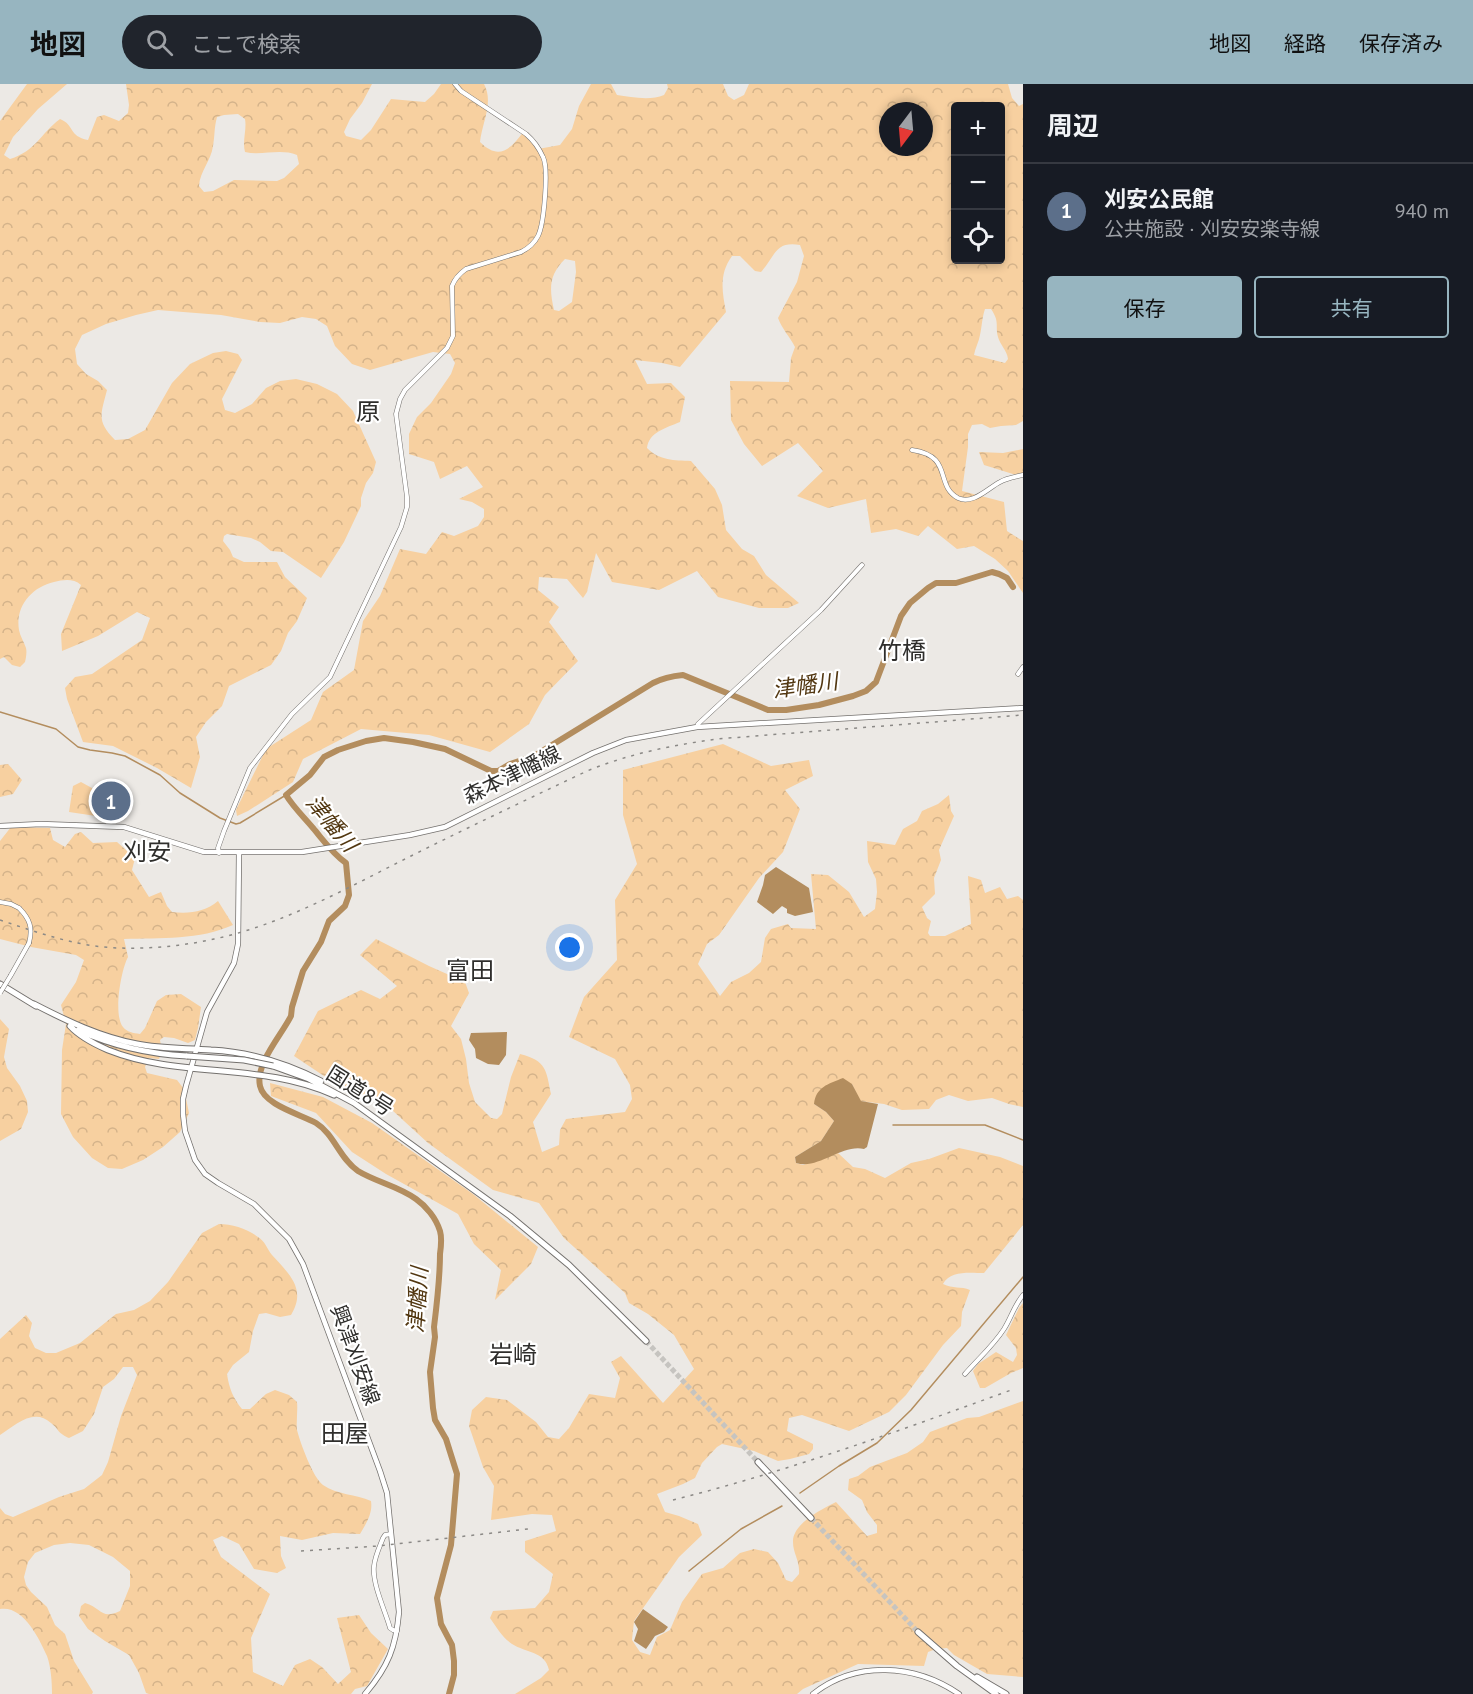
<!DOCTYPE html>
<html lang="ja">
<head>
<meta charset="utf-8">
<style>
  body { margin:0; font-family:"PT Sans","Noto Sans JP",sans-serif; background:#20242c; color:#f1f3f6 }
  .controls { position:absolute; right:18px; top:18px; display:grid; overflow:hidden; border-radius:6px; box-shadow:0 3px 9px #0003 }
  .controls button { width:54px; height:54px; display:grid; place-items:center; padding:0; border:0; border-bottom:2px solid #363941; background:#171b24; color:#f1f3f6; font:30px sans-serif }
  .compass { position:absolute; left:879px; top:18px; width:54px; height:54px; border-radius:50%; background:#171b24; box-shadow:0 3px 9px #0003; rotate:196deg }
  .you { position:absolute; left:570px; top:864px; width:21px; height:21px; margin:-15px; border:4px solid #fff; border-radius:50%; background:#1a73e8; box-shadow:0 0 0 9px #1a73e833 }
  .badge { display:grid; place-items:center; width:39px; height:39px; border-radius:50%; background:#97b5c0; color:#fff; font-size:20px; font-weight:700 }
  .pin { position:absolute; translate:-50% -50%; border:3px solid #fff; box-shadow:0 2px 6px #0006 }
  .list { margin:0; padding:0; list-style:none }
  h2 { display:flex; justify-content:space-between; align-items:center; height:78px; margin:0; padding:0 24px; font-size:26px }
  h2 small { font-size:20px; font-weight:400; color:#9ea1a6 }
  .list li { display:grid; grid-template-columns:39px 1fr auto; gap:18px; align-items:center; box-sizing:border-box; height:96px; padding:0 24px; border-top:2px solid #363941 }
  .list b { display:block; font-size:22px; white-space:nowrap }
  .list p { margin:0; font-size:20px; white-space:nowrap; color:#9ea1a6 }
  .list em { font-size:20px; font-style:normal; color:#9ea1a6 }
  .actions { display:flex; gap:12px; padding:18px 24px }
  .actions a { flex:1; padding:14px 0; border:2px solid #97b5c0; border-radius:6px; text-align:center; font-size:21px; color:#97b5c0 }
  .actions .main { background:#97b5c0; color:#111 }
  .icon { flex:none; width:33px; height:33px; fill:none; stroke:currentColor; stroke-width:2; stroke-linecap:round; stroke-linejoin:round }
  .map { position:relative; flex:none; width:1023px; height:1610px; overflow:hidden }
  header { display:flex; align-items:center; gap:36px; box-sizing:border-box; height:84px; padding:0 30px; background:#97b5c0; color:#111 }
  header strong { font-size:28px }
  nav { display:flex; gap:33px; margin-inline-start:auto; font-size:21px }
  .search { width:420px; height:54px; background:#20242c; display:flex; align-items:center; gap:15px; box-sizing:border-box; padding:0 21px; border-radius:33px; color:#9ea1a6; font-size:22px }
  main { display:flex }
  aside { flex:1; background:#171b24 }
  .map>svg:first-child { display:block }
</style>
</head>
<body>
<header>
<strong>地図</strong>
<div class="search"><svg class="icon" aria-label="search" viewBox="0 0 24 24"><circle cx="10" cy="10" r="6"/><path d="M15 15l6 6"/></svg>ここで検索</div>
<nav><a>地図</a><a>経路</a><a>保存済み</a></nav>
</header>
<main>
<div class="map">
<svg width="1023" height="1610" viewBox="0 0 1023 1610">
  <defs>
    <pattern id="forest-crowns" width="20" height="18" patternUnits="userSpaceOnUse" patternTransform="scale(1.5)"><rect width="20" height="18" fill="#f7d0a0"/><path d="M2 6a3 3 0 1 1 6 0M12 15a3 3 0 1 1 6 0" fill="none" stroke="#d4b38a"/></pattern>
  </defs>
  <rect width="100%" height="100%" fill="#ece9e5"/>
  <path fill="url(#forest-crowns)" fill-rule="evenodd" d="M 27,0 L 67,0 L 38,25 L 13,53 L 4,71 L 10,75 C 36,67 40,50 60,35 C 75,41 68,52 88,56 L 97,33 L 104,31 L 119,37 L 128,29 L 129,21 L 126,0 L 372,0 L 362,19 L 350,35 L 344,48 L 346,52 L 361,56 L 371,46 L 391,15 L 425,18 L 434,10 L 441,0 L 484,0 C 494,18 482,39 480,58 C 499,77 511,65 524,47 L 529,49 L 538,65 L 560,61 L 572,45 L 579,22 L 591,0 L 611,0 L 617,11 C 631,13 650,17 664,11 L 668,4 L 667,0 L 723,0 L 728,12 L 734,16 L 744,11 L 749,0 L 1008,0 L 1012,14 L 1019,22 L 1023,20 L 1023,337 L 1016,341 L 1001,342 L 990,344 L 982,340 L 972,341 L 968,350 L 968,363 L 962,407 L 1004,418 L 1007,447 L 1023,457 L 1023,509 L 1008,487 L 995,475 L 974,462 L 957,465 L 928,442 L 918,452 L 896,445 L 871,449 L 866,415 L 828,424 L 797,412 L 823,387 L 798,359 L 762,382 L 744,360 L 731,336 L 730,297 L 789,298 L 791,274 L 795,263 C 790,253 782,245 778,234 L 797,198 L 804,172 L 800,161 C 775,157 776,171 761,188 L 755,187 L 740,172 L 732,172 C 719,190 722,207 726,228 L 680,283 L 662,279 L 635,276 L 647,300 L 671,299 L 685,313 L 680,338 C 666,344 649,348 647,364 C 660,377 674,376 691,377 L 715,405 L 722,421 L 726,446 L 742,465 L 754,472 L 766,491 L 799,519 L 788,524 L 759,524 L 718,513 L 697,487 L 659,506 L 612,498 L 596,469 L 587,508 L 583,514 L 567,495 L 539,493 L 538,506 L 559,523 L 549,538 L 578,577 L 545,611 L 529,640 L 490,668 L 429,651 L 361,645 L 303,675 L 293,698 L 248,727 L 237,732 L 236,726 L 266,665 L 311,636 L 323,608 L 354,586 L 363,537 L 380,512 L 400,465 L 426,470 L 442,448 L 454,452 L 478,442 L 484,433 L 484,425 L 472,418 L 459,415 L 483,403 L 467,382 L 440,395 L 434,378 L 409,370 L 409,350 L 417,333 L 431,319 L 451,290 L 455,279 L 450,270 L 433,268 L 370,286 L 352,280 L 335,262 L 327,242 L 316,235 L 302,233 L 280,239 L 260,238 L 221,231 L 158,226 L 136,231 L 106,240 L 82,251 L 75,265 L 77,280 L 86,290 L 98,297 L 107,306 C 101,330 96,337 115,356 L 128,355 L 145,346 L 172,299 L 190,280 L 213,269 L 226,267 L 238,270 L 242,276 L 222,315 L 225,326 L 235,329 L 252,320 L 266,304 L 280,297 L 296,295 L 317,300 L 337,310 L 353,327 L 376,378 L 373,389 L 366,399 L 361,414 L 361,422 L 344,458 L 321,494 L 283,468 L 271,467 L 260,458 L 251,454 L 227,450 L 224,452 L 223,457 L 230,466 L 233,473 L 244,478 L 277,478 L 285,493 L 307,514 L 297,537 L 288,549 L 281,567 L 271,581 L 229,602 L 222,622 L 206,638 L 196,653 L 200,673 L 191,704 L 157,684 L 113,662 L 83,658 L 67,615 L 65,604 L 75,593 L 92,590 L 142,556 L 150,534 L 137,528 L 98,552 L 62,567 L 61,550 L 81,501 C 73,494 63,496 54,498 C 32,503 15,522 19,546 C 20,552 24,558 26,564 C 27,568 26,574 25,578 L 20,583 L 12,581 L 4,573 L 0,575 L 0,37 ZM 956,22 L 1000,22 L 1000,176 L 956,176 ZM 888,27 L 924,27 L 924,63 L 888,63 ZM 238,30 L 245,35 C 247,46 242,57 245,68 C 262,72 280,64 297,71 L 299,80 L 284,94 L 277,97 L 234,96 L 213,107 L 204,108 L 199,102 C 200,87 211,77 213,62 C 215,51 214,44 217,33 L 224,31 ZM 565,175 L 575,177 L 576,188 L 572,218 L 559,227 L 554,226 C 549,204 549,191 565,175 ZM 985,225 L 991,225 C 1000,238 995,241 998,253 C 1000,261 1007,266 1008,275 L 1005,279 L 974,271 C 975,264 979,258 980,251 C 982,242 982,234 985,225 Z
    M 1023,365 L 1023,390 L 1016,391 L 984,381 L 979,368 L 1003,369 Z
    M 723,660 L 771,682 L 809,676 L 813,692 L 785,706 L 800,725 L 783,768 L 759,794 L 719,851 L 707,860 L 698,880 L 720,912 L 731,898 L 749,889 L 761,878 L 765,854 L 771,845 L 788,840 L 791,844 L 816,845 L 811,790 L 828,791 L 849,808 L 864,833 L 875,825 L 877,808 L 876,795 L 868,778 L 867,757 L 895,761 L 903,745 L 917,737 L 922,727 L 938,720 L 949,711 L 951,727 L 954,732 L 939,766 L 941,776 L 934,794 L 935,810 L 922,823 L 927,834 L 931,837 L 928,849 L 930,852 L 945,852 L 971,840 L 968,792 L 981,796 L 985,809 L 1000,803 L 1007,815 L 1018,812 L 1023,816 L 1023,1023 L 1009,1020 L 992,1014 L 968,1017 L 949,1011 L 936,1016 L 929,1025 L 902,1026 L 884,1020 L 860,1017 L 852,1000 L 814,1020 L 826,1028 L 834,1037 L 821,1057 L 795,1073 L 796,1079 L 803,1081 L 838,1069 L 853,1083 L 865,1085 L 885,1094 L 911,1079 L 929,1075 L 959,1064 L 1000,1073 L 1023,1082 L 1023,1141 L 984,1189 C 970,1189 950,1186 943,1200 C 953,1205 961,1202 970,1206 L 962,1228 L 961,1242 L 943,1261 L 906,1311 L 889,1328 L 849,1347 L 802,1331 L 789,1334 L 787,1347 L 813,1360 L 813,1365 L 809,1370 L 790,1375 L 778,1377 L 754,1367 L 722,1360 L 717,1363 L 702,1379 L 695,1394 L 683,1400 L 657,1410 L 665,1428 L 679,1432 L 698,1440 L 702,1451 L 679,1473 L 634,1537 L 632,1556 L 640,1568 L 650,1571 L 657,1553 L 670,1546 L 682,1518 L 702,1490 L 723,1484 L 740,1469 L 754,1465 L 768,1468 L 778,1479 L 786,1496 L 792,1498 L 799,1490 C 800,1476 793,1470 793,1458 C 792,1440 822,1425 836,1418 L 867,1452 L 877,1449 L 877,1441 L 867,1428 L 862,1416 L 848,1406 L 849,1395 L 858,1392 L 870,1383 L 907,1369 L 923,1358 L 930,1348 L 967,1334 L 979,1333 L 1023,1317 L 1023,1593 L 987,1590 L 954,1571 L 947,1564 L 936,1565 L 928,1568 L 924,1582 L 858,1580 L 803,1605 L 797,1610 L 515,1610 L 541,1594 L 549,1586 C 545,1567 526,1569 512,1560 C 502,1553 497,1544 490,1534 L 493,1527 L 535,1524 L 549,1508 L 553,1490 L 525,1468 L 525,1457 L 556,1447 L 552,1431 L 532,1430 L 491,1436 L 494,1402 L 483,1383 L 469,1342 L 472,1326 L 486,1313 L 507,1316 L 536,1338 L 548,1353 L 559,1355 L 569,1344 L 589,1310 L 615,1314 L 620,1294 L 611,1278 L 621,1272 L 663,1319 L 694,1285 L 674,1251 L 648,1230 L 629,1219 L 625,1209 L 564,1154 L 539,1119 L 493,1106 L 428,1059 L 392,1026 L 324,992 L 294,972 L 318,927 L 361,906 L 380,915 L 397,902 L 360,871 L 376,855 L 429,882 L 465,898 L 469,909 L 451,942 L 461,955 L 466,975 L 469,999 L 475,1018 L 491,1034 L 497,1035 L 502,1030 L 511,993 L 520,970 C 547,977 546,986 551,1010 L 533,1038 L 542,1068 L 559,1061 L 560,1046 L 566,1035 L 625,1028 L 632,1015 L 630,1001 L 615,975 L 569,953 L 584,913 L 617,876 L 615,816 L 637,780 L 623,731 L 623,686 Z
    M 8,680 L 22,696 L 13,710 L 0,713 L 0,681 Z
    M 81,698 L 101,709 L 96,718 L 96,732 L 69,728 L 73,702 Z
    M 11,743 L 50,744 L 53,756 L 65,763 L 75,750 L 81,748 L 93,759 L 117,758 L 135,774 L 132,786 L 149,813 L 161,808 L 167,822 L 172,828 C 189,830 205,828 218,817 L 233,841 C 200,856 160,854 124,855 L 128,873 C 121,886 113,931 123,943 C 127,948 133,949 140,950 L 145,944 L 157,917 L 166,911 L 181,910 L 201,923 L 198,944 L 195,956 L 188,959 L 174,954 L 164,953 L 160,956 L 162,967 L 159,975 L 149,974 L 145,983 L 147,989 L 177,996 L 184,1005 L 189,1029 L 180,1048 L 163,1063 L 143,1076 L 122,1085 L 108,1084 L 92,1074 L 73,1053 L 61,1030 L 62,966 L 66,940 L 61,921 L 76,898 L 84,876 L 76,871 L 31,863 L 0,855 L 0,757 Z
    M 0,935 L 9,945 L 4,973 L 7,984 L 20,1002 L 27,1017 L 28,1028 L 21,1045 L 0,1057 Z
    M 270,999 L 323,1013 L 372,1039 L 473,1110 L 538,1163 L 531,1180 L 495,1216 L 501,1186 L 474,1160 L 458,1130 L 386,1090 L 352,1068 L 316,1029 L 271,1012 Z
    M 219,1140 C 232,1140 248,1145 258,1153 C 265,1157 267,1165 272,1171 C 289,1190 307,1205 291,1231 L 280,1233 L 266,1229 L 259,1230 L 253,1247 L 249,1268 L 233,1281 L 227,1290 C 229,1304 233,1314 242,1325 L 250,1325 L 266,1310 L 275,1306 L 289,1311 L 297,1318 C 298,1327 296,1337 297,1346 C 300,1358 313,1394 323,1401 C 337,1411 356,1410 371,1417 C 373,1429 366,1440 360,1450 L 333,1449 L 302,1456 L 280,1452 L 281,1472 L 286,1484 L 277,1489 L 254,1485 L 239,1460 L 222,1452 L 213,1456 L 221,1473 L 270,1510 L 251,1554 L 253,1588 L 283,1602 L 295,1581 L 310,1575 L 322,1583 L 338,1600 L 351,1588 L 337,1534 L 359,1531 L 371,1549 L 388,1565 L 367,1602 L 355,1605 L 351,1610 L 149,1610 L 146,1609 L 139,1589 L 129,1571 L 105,1557 L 88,1545 L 79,1532 L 81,1522 L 85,1519 C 102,1524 101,1536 120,1527 L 130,1502 L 130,1487 L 113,1473 L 89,1461 L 70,1459 L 54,1461 L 35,1469 L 28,1478 L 24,1493 L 26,1501 L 31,1508 L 47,1523 L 55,1541 L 65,1550 L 74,1577 L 93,1608 L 92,1610 L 52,1610 C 52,1598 51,1583 47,1572 C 39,1554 23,1521 0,1525 L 0,1424 L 5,1430 L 13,1433 L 59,1413 L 84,1405 L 102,1391 L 108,1378 L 121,1332 L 137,1291 L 133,1283 L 123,1283 L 114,1295 L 103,1303 L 94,1330 L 83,1347 L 69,1354 C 56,1348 60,1346 51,1339 C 34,1323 15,1341 0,1351 L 0,1255 L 26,1231 L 32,1239 L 29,1252 L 35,1264 L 46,1269 L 56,1269 L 80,1259 L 116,1230 L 134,1226 L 150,1217 L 168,1198 L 202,1149 Z
    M 1023,1219 L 1023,1284 L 1011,1289 L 985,1304 L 980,1304 L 973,1287 L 978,1280 L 996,1268 L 1013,1278 L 1017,1271 L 1016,1264 L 1006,1251 L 1019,1224 Z"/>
  <path fill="#b38d5e" d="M 776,783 L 809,804 L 813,828 L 795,832 L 787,829 L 787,825 L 782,822 L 773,830 L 757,818 L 763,801 L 765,791 Z
    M 507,948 L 506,971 L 499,981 L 488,980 L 476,974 L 475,965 L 469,956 L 471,949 Z
    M 843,994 L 852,1000 L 861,1017 L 878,1020 L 867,1063 L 864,1065 C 841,1060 819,1086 796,1079 L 795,1073 L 821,1057 L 834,1037 L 826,1028 L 814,1020 C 816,1003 828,1000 843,994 Z
    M 643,1525 L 668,1543 L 664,1548 L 655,1552 L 646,1565 L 634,1557 L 638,1545 L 634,1538 Z"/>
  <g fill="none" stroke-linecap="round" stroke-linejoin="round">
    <path stroke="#b38d5e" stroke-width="1.5" d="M 0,628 L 56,645 L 78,663 L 90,666 L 112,669 L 125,672 L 160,691 L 180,709 L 220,734 L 236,740 L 240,739 L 286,711
      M 893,1041 L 985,1041 L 1023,1056
      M 800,1409 L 839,1382 L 877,1359 L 911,1326 L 1023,1193
      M 689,1487 L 741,1445 L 782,1422"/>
    <path stroke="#b38d5e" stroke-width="6" d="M 449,1610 L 454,1591 L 454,1577 L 452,1561 L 441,1540 L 437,1514 L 451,1461 L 457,1390 L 446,1355 L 435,1336 L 433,1324 L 430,1288 L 435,1253 L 434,1243 C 437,1219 440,1195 440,1170 C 441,1163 442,1154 440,1147 C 436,1134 426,1122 416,1115 C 398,1102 376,1098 358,1087 C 340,1075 334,1050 316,1039 C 300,1030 264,1021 260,1002 C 255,980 281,952 291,932 L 292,923 L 303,887 L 321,858 L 329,837 L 345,822 L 349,811 L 346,779 C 332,769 324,757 313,744 C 304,733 294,724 286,711 L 310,691 L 324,673 L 338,666 L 366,657 L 384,654 L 413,658 L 445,665 L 491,687 L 498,687 L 510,680 L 534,672 L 653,599 C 663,594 673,592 683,591 L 768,626 L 786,626 L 819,621 L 853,612 L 866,607 L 876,598 L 901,532 L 910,519 L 928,504 L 936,499 L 956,499 L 992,488 L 999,490 L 1007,494 L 1013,503"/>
    <path stroke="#c6c4c0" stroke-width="5" stroke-dasharray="5 2.5" stroke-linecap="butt" d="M 646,1257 L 758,1378
      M 811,1434 L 918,1548"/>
    <g stroke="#74716e" stroke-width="5">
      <path id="minor" d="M 912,366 C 954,372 934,401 958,414 C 973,421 988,404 1000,398 C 1007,394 1015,393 1023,391
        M 1018,590 L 1023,583
        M 697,643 L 698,640 L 821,526 L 862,481
        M 219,769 L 218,764 L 224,747 L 250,684 L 292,630 L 330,593 L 401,443 L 407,423 L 407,413 L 396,330 L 400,315 L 405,306 L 447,264 L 453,252 L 452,202 C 455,194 459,190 466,185 L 521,168 C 529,164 534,160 538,152 C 544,140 549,85 543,73 C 539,64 533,56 526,50 L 461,7 L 455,0
        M 0,818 L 11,820 L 19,824
        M 11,891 L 29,859
        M 965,1290 C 978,1275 993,1262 1004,1245 C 1011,1234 1014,1222 1023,1211
        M 391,1450 L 385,1451 L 383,1454 C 380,1462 375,1472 374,1482 C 372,1500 385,1526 390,1544 L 393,1546 L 397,1547"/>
    </g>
    <g stroke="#74716e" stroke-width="6">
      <path id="major" d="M 0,742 L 41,740 L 124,743 L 204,768 L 302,768 L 410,751 L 445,743 L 593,669 L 626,656 L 697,643 L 1023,624
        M 239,769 L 238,860 L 234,879 L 207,928 L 186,1002 L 183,1015 L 183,1030 L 185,1047 L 195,1076 L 205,1090 L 218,1099 L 254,1120 L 289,1155 L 303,1180 L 380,1387 L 387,1409 L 399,1528 C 396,1563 388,1583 365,1610
        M 813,1610 C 856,1576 915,1580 959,1610"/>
    </g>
    <g stroke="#74716e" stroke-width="7">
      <path id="highway" d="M 0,900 L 36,922
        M 34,920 C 67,937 100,953 137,960 C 161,965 186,964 211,966 C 250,968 286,979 321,997
        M 70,942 C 80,953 94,960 108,966 C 181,995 263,978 334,1011
        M 78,946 C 113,962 149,970 187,972
        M 273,982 L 309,995 L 354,1019 L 510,1132 L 569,1181 L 646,1257
        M 758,1378 L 811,1434
        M 918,1548 L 957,1582 L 996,1610
        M 977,1593 L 1006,1610"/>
    </g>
    <use href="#minor" stroke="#fff" stroke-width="4"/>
    <use href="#major" stroke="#fff" stroke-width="4.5"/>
    <use href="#highway" stroke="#fff" stroke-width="5"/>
    <path stroke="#8b8986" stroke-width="1.5" stroke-dasharray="3 6" stroke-linecap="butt" d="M 0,836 C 39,849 78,863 119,864 C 150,865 183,862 214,855 C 282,841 349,803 411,772 C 469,743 528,715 587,687 C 628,670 673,661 717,655 L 1023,631
      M 673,1416 C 789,1387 901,1346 1014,1305
      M 301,1467 L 378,1462 L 528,1445"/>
    <g stroke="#74716e" stroke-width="5" stroke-linecap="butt">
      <path id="minor-bridge" d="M 19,824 C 30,835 33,844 29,859
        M 0,909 L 11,891"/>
    </g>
    <g stroke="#74716e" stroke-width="7" stroke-linecap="butt">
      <path id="highway-bridge" d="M 187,972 L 244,976 L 273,982"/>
    </g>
    <use href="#minor-bridge" stroke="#fff" stroke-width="4"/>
    <use href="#highway-bridge" stroke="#fff" stroke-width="5"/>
  </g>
  <g text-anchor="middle" stroke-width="4.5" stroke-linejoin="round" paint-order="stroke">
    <g font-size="21" fill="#2f2e2c" stroke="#fff">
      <text transform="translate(512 691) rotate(-26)" y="7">森本津幡線</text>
      <text transform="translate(360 1007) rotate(32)" y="7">国道8号</text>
      <text transform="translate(355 1271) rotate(70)" y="7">興津刈安線</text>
    </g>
    <g font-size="22" font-style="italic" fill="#523711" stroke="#fff">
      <text transform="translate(805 601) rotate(-8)" y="8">津幡川</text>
      <text transform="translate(332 739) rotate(50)" y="8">津幡川</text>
      <text transform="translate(417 1216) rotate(-86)" y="8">津幡川</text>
    </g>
    <g font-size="24" fill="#2f2e2c" stroke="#fff">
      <text x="368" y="336">原</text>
      <text x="902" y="575">竹橋</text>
      <text x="147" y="776">刈安</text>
      <text x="470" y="895">富田</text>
      <text x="513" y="1279">岩崎</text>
      <text x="345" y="1358">田屋</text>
    </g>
  </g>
</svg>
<div class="controls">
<button>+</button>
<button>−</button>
<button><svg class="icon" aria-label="locate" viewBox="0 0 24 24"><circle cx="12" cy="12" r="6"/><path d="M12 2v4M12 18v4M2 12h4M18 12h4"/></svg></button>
</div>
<svg class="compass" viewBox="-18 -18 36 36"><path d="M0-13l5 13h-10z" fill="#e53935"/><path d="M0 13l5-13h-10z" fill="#9ea1a6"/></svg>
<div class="you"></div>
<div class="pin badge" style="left:111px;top:717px;background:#5c6f8a">1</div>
</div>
<aside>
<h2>周辺<small></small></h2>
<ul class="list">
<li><span class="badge" style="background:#5c6f8a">1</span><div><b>刈安公民館</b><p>公共施設 · 刈安安楽寺線</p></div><em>940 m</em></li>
</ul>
<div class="actions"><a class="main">保存</a><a>共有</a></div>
</aside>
</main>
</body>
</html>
